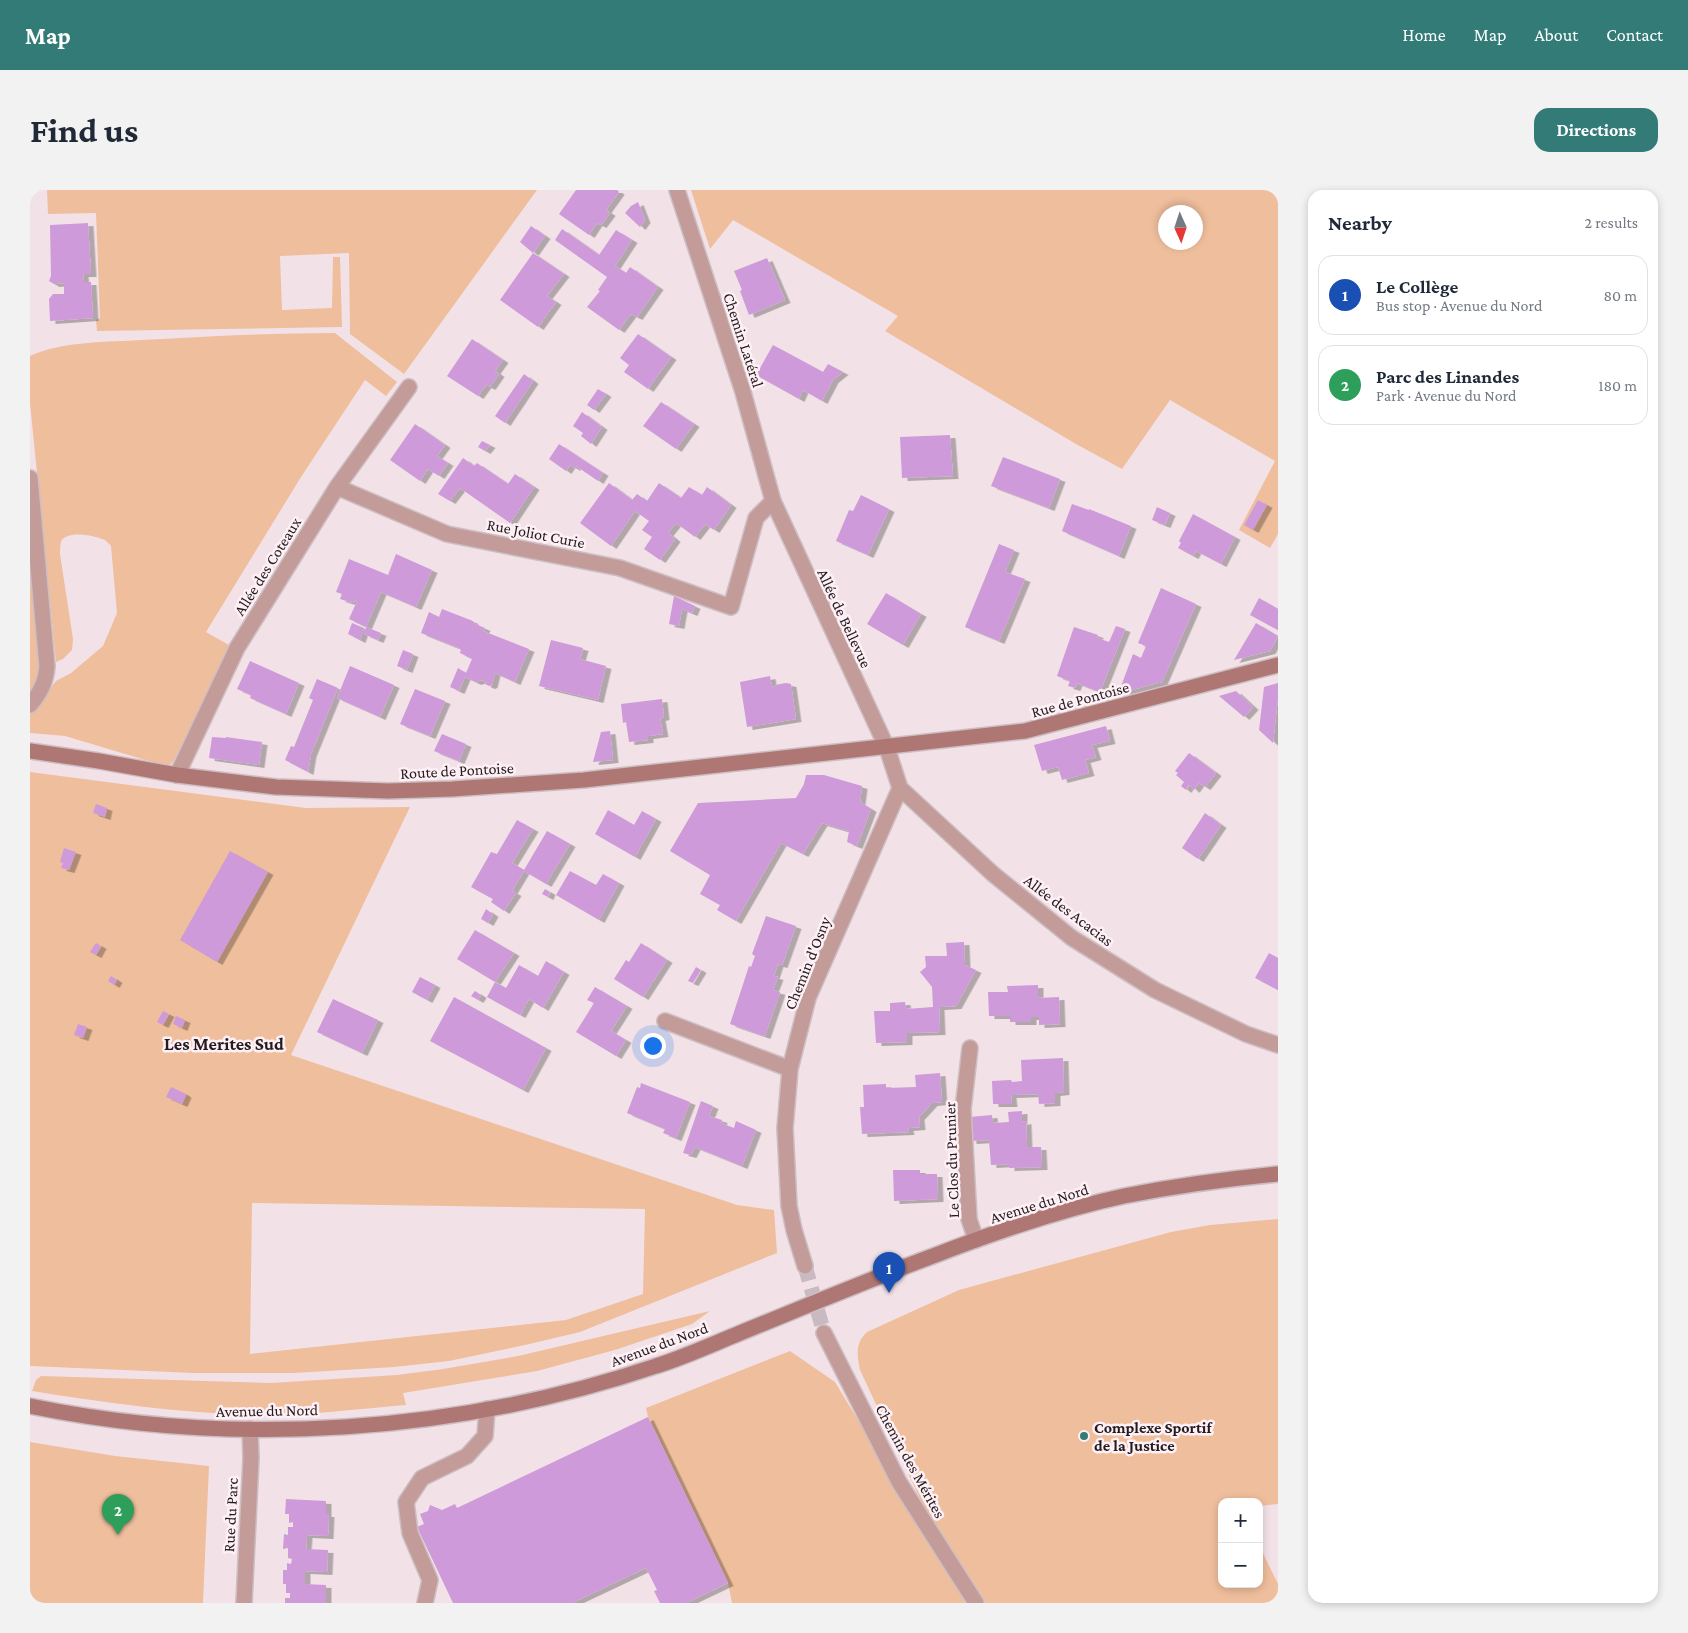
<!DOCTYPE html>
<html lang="en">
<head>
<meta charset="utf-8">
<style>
  body { margin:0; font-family:"Crimson Pro",serif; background:#f2f2f3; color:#1f2937 }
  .controls { position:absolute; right:15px; bottom:15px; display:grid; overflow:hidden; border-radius:10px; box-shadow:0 2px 8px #0003 }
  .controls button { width:45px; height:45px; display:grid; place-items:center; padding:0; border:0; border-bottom:1px solid #e0e1e3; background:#fff; color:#1f2937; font:25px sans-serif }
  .compass { position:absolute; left:1128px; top:15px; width:45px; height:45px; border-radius:50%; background:#fff; box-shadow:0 2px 8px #0003; rotate:177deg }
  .you { position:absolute; left:622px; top:855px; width:18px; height:18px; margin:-12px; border:4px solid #fff; border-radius:50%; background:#1a73e8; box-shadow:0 0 0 8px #1a73e833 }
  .badge { display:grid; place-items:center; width:32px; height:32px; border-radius:50%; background:#327b77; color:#fff; font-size:16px; font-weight:700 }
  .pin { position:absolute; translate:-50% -41px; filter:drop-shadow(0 1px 2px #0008) }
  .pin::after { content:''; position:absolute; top:26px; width:18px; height:15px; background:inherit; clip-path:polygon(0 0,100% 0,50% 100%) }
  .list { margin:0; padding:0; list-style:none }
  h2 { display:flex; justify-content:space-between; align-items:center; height:65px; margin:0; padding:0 20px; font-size:21px }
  h2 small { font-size:16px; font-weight:400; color:#747a83 }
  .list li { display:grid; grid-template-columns:32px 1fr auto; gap:15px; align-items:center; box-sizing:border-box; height:80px; margin:0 10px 10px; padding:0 10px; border:1px solid #e0e1e3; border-radius:15px }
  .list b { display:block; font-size:19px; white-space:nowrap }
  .list p { margin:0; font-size:16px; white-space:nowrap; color:#747a83 }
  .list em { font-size:16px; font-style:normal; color:#747a83 }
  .map { position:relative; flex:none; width:1248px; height:1413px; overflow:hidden; border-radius:15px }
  header { display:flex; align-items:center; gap:30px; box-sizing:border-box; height:70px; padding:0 25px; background:#327b77; color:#fff }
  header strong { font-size:24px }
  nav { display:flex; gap:28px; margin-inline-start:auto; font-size:18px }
  .intro { display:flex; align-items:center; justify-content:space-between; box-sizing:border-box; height:120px; padding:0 30px }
  h1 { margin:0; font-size:35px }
  .button { padding:12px 22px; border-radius:15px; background:#327b77; color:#fff; font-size:18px; font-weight:700 }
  main { display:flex; gap:30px; padding:0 30px }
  aside { flex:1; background:#fff; border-radius:15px; box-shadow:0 2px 8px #0003 }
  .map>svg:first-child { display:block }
</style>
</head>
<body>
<header>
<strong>Map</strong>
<nav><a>Home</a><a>Map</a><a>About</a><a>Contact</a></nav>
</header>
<div class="intro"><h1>Find us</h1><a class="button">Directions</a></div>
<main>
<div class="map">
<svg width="1248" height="1413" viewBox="0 0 1248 1413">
  <defs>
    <filter id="shadow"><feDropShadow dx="5.5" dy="3" stdDeviation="0" flood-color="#0004"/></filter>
  </defs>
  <rect width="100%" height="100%" fill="#f2e2e8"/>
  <path fill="#efbe9d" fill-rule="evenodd" d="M 17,0 L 507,0 L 374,184 L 320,144 L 319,63 L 250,66 L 252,120 L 302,118 L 303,67 L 310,67 L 312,137 L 67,141 L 66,130 L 70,128 L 66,23 L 18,24 Z
    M 661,0 L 1248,0 L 1248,344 L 1240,358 L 1209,340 L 1245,271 L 1140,210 L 1092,279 L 1046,254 L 855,141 L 868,126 L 703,30 L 680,59 ZM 1136,22 L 1166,22 L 1166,52 L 1136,52 Z
    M 305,143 L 367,192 L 356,206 L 335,190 L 271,287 L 176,442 L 199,455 L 197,464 L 143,572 L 139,576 L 132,575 L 35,546 L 0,543 L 0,525 L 26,491 L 41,483 L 73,456 L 87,423 L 81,356 C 78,353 76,350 72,349 C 63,345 35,340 31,352 C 30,356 30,361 30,364 L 43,449 L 42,460 L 33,469 L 26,472 L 0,213 L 0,166 C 33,151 77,152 113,150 C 177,146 241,143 305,143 Z
    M 0,345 L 12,472 L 8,490 L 0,503 Z
    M 0,582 L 276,618 L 380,617 L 261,865 L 707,1015 L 744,1020 L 747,1063 L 550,1142 L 495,1155 L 419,1171 L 364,1177 L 264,1183 L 163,1183 L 0,1176 ZM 222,1013 L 615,1019 L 613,1104 L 536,1130 L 220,1164 Z
    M 1248,1029 L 1248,1314 L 1229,1316 L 1229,1312 L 1192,1312 L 1192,1394 L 1229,1394 L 1229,1355 L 1248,1394 L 1248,1413 L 956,1413 L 892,1313 L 830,1180 C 827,1165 825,1153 837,1142 L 929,1100 L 1141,1042 L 1180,1035 Z
    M 680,1121 L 662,1134 L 585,1160 L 507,1181 L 373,1203 L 376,1215 C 326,1219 275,1226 224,1225 C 150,1223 76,1213 2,1201 L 6,1190 L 11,1186 L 241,1193 L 367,1185 L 413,1179 L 488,1166 Z
    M 760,1161 L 805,1192 L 912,1370 L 935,1413 L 702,1413 L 698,1393 L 618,1227 L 616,1218 Z
    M 0,1252 L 85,1266 L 179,1276 L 173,1413 L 0,1413 Z"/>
  <path fill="#ce9ada" filter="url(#shadow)" d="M 546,0 L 587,0 L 589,2 L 576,20 L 580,23 L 571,35 L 567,33 L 559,45 L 529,24 Z
    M 608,12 L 615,30 L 610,37 L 595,23 L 601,16 Z
    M 58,33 L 61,84 L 53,84 L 54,92 L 61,92 L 63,128 L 20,131 L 19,109 L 23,104 L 34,104 L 34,93 L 24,94 L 19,91 L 21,86 L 20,35 Z
    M 501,36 L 515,46 L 503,63 L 490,52 Z
    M 532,39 L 569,65 L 586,40 L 602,50 L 585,76 L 596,83 L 600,77 L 628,97 L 607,127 L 601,124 L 589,140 L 557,117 L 570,101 L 568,100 L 577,87 L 525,50 Z
    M 503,63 L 534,84 L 517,106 L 526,112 L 508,137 L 470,110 Z
    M 737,68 L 755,110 L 719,125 L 710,101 L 712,100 L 704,81 Z
    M 608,144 L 641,167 L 618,199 L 594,182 L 599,175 L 590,168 Z
    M 442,149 L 473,170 L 465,181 L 469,184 L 460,197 L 456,195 L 448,206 L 417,186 Z
    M 743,155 L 793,182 L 798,174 L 813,182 L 803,190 L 792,211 L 773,200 L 769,209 L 726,185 Z
    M 494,184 L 503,191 L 475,233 L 465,226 Z
    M 568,199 L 576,204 L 564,220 L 557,215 Z
    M 631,212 L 664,234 L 646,259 L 613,236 Z
    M 552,222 L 572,237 L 561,254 L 551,246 L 553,243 L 543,236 Z
    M 385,234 L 415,255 L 407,266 L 418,273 L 409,286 L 398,279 L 390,291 L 360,270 Z
    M 920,245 L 923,286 L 872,288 L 870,247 Z
    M 452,251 L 460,255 L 455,261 L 448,257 Z
    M 529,254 L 573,283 L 568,291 L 546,276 L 545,278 L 540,275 L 536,281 L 519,269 Z
    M 973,267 L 1030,289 L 1019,318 L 961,296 Z
    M 433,268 L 444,276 L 447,273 L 478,294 L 485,284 L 504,297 L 480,333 L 430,298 L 420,311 L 408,304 Z
    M 579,293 L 602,310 L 607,304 L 617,311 L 629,293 L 651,308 L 659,297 L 672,305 L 677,297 L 701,315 L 684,340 L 675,334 L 665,347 L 646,333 L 638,343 L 645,349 L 630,370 L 614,359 L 622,347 L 612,340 L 619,331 L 605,321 L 581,356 L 550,333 Z
    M 831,305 L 859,319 L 838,365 L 806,351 L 819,320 L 823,321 Z
    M 1228,310 L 1237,315 L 1223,340 L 1214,335 Z
    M 1042,314 L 1059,320 L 1059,319 L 1101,336 L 1089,366 L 1032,341 Z
    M 1127,317 L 1140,323 L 1135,335 L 1122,330 Z
    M 1163,324 L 1205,347 L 1191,374 L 1166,361 L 1163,366 L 1148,358 L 1151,353 L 1149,351 Z
    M 969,354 L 984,360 L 975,382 L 995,389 L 969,451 L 935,437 Z
    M 366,364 L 402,380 L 386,417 L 351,402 L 336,437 L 319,429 L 327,411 L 325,410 L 323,413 L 310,409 L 312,404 L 306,402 L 319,369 L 358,385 Z
    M 1131,398 L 1166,414 L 1132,492 L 1094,502 L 1090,499 L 1103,464 L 1111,468 L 1116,456 L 1108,453 Z
    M 856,403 L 891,424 L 873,455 L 837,434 Z
    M 644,406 L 665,416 L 662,423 L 652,419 L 649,436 L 639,434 Z
    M 1229,408 L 1248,419 L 1248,440 L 1220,425 Z
    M 412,419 L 443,431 L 443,433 L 455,438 L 453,441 L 499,459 L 485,492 L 465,483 L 462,495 L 459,496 L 455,494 L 456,492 L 451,490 L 446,492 L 435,487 L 429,501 L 420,497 L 428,478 L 436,483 L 442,469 L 430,463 L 431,459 L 391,443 L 399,422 L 409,427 Z
    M 322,433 L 334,438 L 330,450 L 318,444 Z
    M 1226,433 L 1248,446 L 1240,461 L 1204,470 Z
    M 1086,436 L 1095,439 L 1070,502 L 1047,493 L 1045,498 L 1038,496 L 1040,491 L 1027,486 L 1044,437 L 1068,445 L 1067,448 L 1079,452 Z
    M 336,437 L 351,443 L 348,450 L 334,444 Z
    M 521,450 L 553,458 L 550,469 L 576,476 L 568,510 L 509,496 Z
    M 373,460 L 383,464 L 377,480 L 367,476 Z
    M 220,471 L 269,493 L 256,524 L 220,508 L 221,505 L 207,499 Z
    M 320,476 L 364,495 L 350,527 L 307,508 Z
    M 740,486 L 742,497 L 746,496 L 745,495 L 756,493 L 761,494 L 766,529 L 717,537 L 710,492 Z
    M 287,489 L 308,498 L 281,564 L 278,582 L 255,570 L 261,556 L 264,557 L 283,510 L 279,508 Z
    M 1248,493 L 1248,507 L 1243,553 L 1229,540 L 1234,497 Z
    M 385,499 L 415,511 L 400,546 L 370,534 Z
    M 1206,501 L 1223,517 L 1214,527 L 1189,506 Z
    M 632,509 L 634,527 L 630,528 L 633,544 L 618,546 L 618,550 L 599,552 L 596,532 L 593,533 L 591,514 Z
    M 1076,536 L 1080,551 L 1062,555 L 1066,567 L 1055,570 L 1059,583 L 1032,590 L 1028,577 L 1012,581 L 1004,555 Z
    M 580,541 L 583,570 L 563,572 L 571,542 Z
    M 412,544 L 436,554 L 429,571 L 404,561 Z
    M 182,547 L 196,548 L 196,547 L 232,552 L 229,575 L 179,568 Z
    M 1159,563 L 1186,583 L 1175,597 L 1169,593 L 1164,600 L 1159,595 L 1156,600 L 1151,596 L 1154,592 L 1146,585 L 1148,583 L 1145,581 Z
    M 776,585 L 794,585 L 832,596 L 830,612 L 841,619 L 827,656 L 817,652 L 819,641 L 792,633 L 773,664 L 751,653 L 706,731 L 687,720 L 690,715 L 670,704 L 680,685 L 640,661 L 668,613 L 766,608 L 774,594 Z
    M 66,614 L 77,618 L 75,627 L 63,623 Z
    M 578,620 L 604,635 L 612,621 L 626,629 L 605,667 L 565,644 Z
    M 1175,623 L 1191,635 L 1168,669 L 1152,658 Z
    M 487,630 L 503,639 L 482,673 L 494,680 L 517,641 L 540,654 L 516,694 L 494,681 L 482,701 L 486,703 L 474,721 L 461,712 L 463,709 L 441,697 L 461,662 L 467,664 Z
    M 34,658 L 46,662 L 39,680 L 31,678 L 33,673 L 30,672 Z
    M 200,661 L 238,682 L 187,772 L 150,750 Z
    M 540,681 L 566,695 L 573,684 L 589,693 L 569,730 L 526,705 Z
    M 515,699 L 520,702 L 518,707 L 512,704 Z
    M 456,719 L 463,724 L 458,733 L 451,729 Z
    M 736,726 L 766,736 L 752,775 L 748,774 L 744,786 L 748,787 L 743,800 L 750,802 L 735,846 L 700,834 L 719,776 L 721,777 L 725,766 L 722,764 Z
    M 445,740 L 484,763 L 465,792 L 427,769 Z
    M 934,752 L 935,775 L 946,780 L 926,816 L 909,817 L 910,842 L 877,843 L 877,852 L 846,853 L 844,821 L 860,821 L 860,813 L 875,812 L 876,819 L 903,817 L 902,797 L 890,782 L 896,777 L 895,766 L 917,766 L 916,753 Z
    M 66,753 L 71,756 L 66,765 L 60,762 Z
    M 611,753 L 637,770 L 613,807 L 584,789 L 596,770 L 599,772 Z
    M 1239,763 L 1248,768 L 1248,800 L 1225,788 Z
    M 516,771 L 534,782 L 513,818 L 499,809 L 490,825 L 457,807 L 465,792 L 476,798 L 489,775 L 508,786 Z
    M 666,777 L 671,780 L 663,793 L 658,791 Z
    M 81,786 L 87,790 L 84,795 L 78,791 Z
    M 390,787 L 405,795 L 397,810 L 382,802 Z
    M 1008,795 L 1008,808 L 1029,807 L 1030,834 L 1009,835 L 1009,827 L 1001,827 L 1001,832 L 980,832 L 980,826 L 959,826 L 958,802 L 978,802 L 977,796 Z
    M 565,797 L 597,816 L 581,841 L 596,850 L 586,866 L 546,842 L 564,813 L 557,810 Z
    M 445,801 L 451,805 L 448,810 L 441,806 Z
    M 424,807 L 516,858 L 493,900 L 400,851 Z
    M 303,809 L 348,830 L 332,863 L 287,842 Z
    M 133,821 L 139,824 L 133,835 L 127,832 Z
    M 146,826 L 155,830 L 152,838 L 143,834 Z
    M 48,834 L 57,837 L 53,848 L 44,845 Z
    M 1033,868 L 1034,902 L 1025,903 L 1025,913 L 1009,914 L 1008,904 L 981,905 L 982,914 L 963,914 L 962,891 L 981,890 L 982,892 L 992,891 L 991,870 Z
    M 910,883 L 912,912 L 902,913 L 889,927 L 890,937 L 878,938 L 879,942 L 832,944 L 830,917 L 834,917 L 833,895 L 856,894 L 856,898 L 886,897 L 885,885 Z
    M 611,893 L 660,912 L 646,948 L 633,943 L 635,939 L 597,923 L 607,897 L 610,898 Z
    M 141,897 L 154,903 L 156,905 L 152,914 L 136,907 Z
    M 671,911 L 683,916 L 679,926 L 692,930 L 691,933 L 704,938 L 706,931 L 726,940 L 712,976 L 665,957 L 661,965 L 653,963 Z
    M 992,921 L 992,932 L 996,931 L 997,957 L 1011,957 L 1012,977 L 979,978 L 979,974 L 961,975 L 959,950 L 941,951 L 939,927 L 962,925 L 963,933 L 979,932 L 978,922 Z
    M 863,980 L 890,980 L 890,984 L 907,984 L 908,1009 L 864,1011 Z
    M 618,1227 L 698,1393 L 656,1413 L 630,1413 L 624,1401 L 627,1400 L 616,1378 L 542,1413 L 423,1413 L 387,1337 L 394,1334 L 390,1324 L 398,1321 L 400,1315 L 412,1320 L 425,1314 L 427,1318 Z
    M 256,1309 L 296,1311 L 296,1324 L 299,1324 L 298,1346 L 277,1345 L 276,1359 L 298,1360 L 297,1382 L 275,1381 L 275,1394 L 296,1395 L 296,1413 L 255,1413 L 255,1408 L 260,1408 L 260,1403 L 256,1403 L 256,1394 L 253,1394 L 253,1380 L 257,1380 L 257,1373 L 261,1374 L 262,1369 L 258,1368 L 258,1358 L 253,1359 L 254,1344 L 258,1345 L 258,1337 L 263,1337 L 263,1332 L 259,1333 L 259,1324 L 255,1324 Z"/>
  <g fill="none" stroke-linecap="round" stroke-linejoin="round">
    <path stroke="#c8bac0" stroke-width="15" stroke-dasharray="15 8" stroke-linecap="butt" d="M 775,1076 L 794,1143"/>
    <g stroke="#cdbec4" stroke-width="18">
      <path id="lane" d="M 0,288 L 17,476 C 16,492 10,503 0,515
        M 940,858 L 933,919 L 939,1029 L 946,1050
        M 214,1413 L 221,1268 L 220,1239
        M 395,1413 L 400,1390 L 380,1343 L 376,1312 L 392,1288 L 437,1266 L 455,1246 L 457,1219"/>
    </g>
    <g stroke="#cdbec4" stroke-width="18">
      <path id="street" d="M 647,0 L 713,202 L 743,311 L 857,558 L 870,598 L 963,684 L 1042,748 L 1125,800 L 1216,844 L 1248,855
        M 307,297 L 417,344 L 590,378 L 701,417 L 726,328 L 743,311
        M 147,585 L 207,458 L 307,297 L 379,197
        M 635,831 L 760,879
        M 775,1076 L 764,1040 L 759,1016 L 755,938 L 760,879 L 778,808 L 870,598
        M 794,1143 L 869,1292 L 946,1413"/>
    </g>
    <g stroke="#cdbec4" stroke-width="18">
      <path id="secondary" d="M 0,561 L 69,571 L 147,585 L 246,597 L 358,601 L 422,599 L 554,590 L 995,541 L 1248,475
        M 0,1216 C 206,1258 427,1243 626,1176 C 655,1167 683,1154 710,1143 C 774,1117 838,1090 903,1066 C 965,1042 1029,1020 1094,1006 C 1145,996 1196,989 1248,984"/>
    </g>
    <use href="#lane" stroke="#c39c99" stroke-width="15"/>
    <use href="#street" stroke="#c39c99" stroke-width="15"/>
    <use href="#secondary" stroke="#af7773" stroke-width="15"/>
  </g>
  <circle fill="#327b77" stroke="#fef0f5" stroke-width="2" cx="1054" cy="1246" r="5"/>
  <g text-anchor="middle" stroke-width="5" stroke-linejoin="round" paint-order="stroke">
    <g font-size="16" fill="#221c1e" stroke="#fef0f5">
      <text transform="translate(714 150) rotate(72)" y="6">Chemin Latéral</text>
      <text transform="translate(506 343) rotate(11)" y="6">Rue Joliot Curie</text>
      <text transform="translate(237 376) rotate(-58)" y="6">Allée des Coteaux</text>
      <text transform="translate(815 428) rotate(65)" y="6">Allée de Bellevue</text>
      <text transform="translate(1050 509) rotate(-15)" y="6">Rue de Pontoise</text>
      <text transform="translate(427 580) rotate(-3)" y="6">Route de Pontoise</text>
      <text transform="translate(1039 720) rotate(37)" y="6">Allée des Acacias</text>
      <text transform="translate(777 773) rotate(-68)" y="6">Chemin d'Osny</text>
      <text transform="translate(921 970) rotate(-92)" y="6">Le Clos du Prunier</text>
      <text transform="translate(1009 1013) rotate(-17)" y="6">Avenue du Nord</text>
      <text transform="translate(629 1154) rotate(-20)" y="6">Avenue du Nord</text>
      <text transform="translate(237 1220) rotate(-1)" y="6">Avenue du Nord</text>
      <text transform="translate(881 1271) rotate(61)" y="6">Chemin des Mérites</text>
      <text transform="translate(200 1325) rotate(-87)" y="6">Rue du Parc</text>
    </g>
    <g font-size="16" font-weight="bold" fill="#221c1e" stroke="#fef0f5" text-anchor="start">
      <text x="1064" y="1243">Complexe Sportif<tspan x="1064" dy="18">de la Justice</tspan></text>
    </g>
    <g font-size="18" font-weight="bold" fill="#221c1e" stroke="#fef0f5">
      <text x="194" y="860">Les Merites Sud</text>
    </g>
  </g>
</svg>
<div class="controls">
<button>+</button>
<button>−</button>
</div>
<svg class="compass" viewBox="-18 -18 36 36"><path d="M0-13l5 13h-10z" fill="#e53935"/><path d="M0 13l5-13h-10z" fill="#747a83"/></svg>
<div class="you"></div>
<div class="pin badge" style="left:859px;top:1103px;background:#1a4fb4">1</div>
<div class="pin badge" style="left:88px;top:1345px;background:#2e9e5b">2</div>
</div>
<aside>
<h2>Nearby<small>2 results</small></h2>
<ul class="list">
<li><span class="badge" style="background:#1a4fb4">1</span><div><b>Le Collège</b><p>Bus stop · Avenue du Nord</p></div><em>80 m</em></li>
<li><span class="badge" style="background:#2e9e5b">2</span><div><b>Parc des Linandes</b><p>Park · Avenue du Nord</p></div><em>180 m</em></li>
</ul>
</aside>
</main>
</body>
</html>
